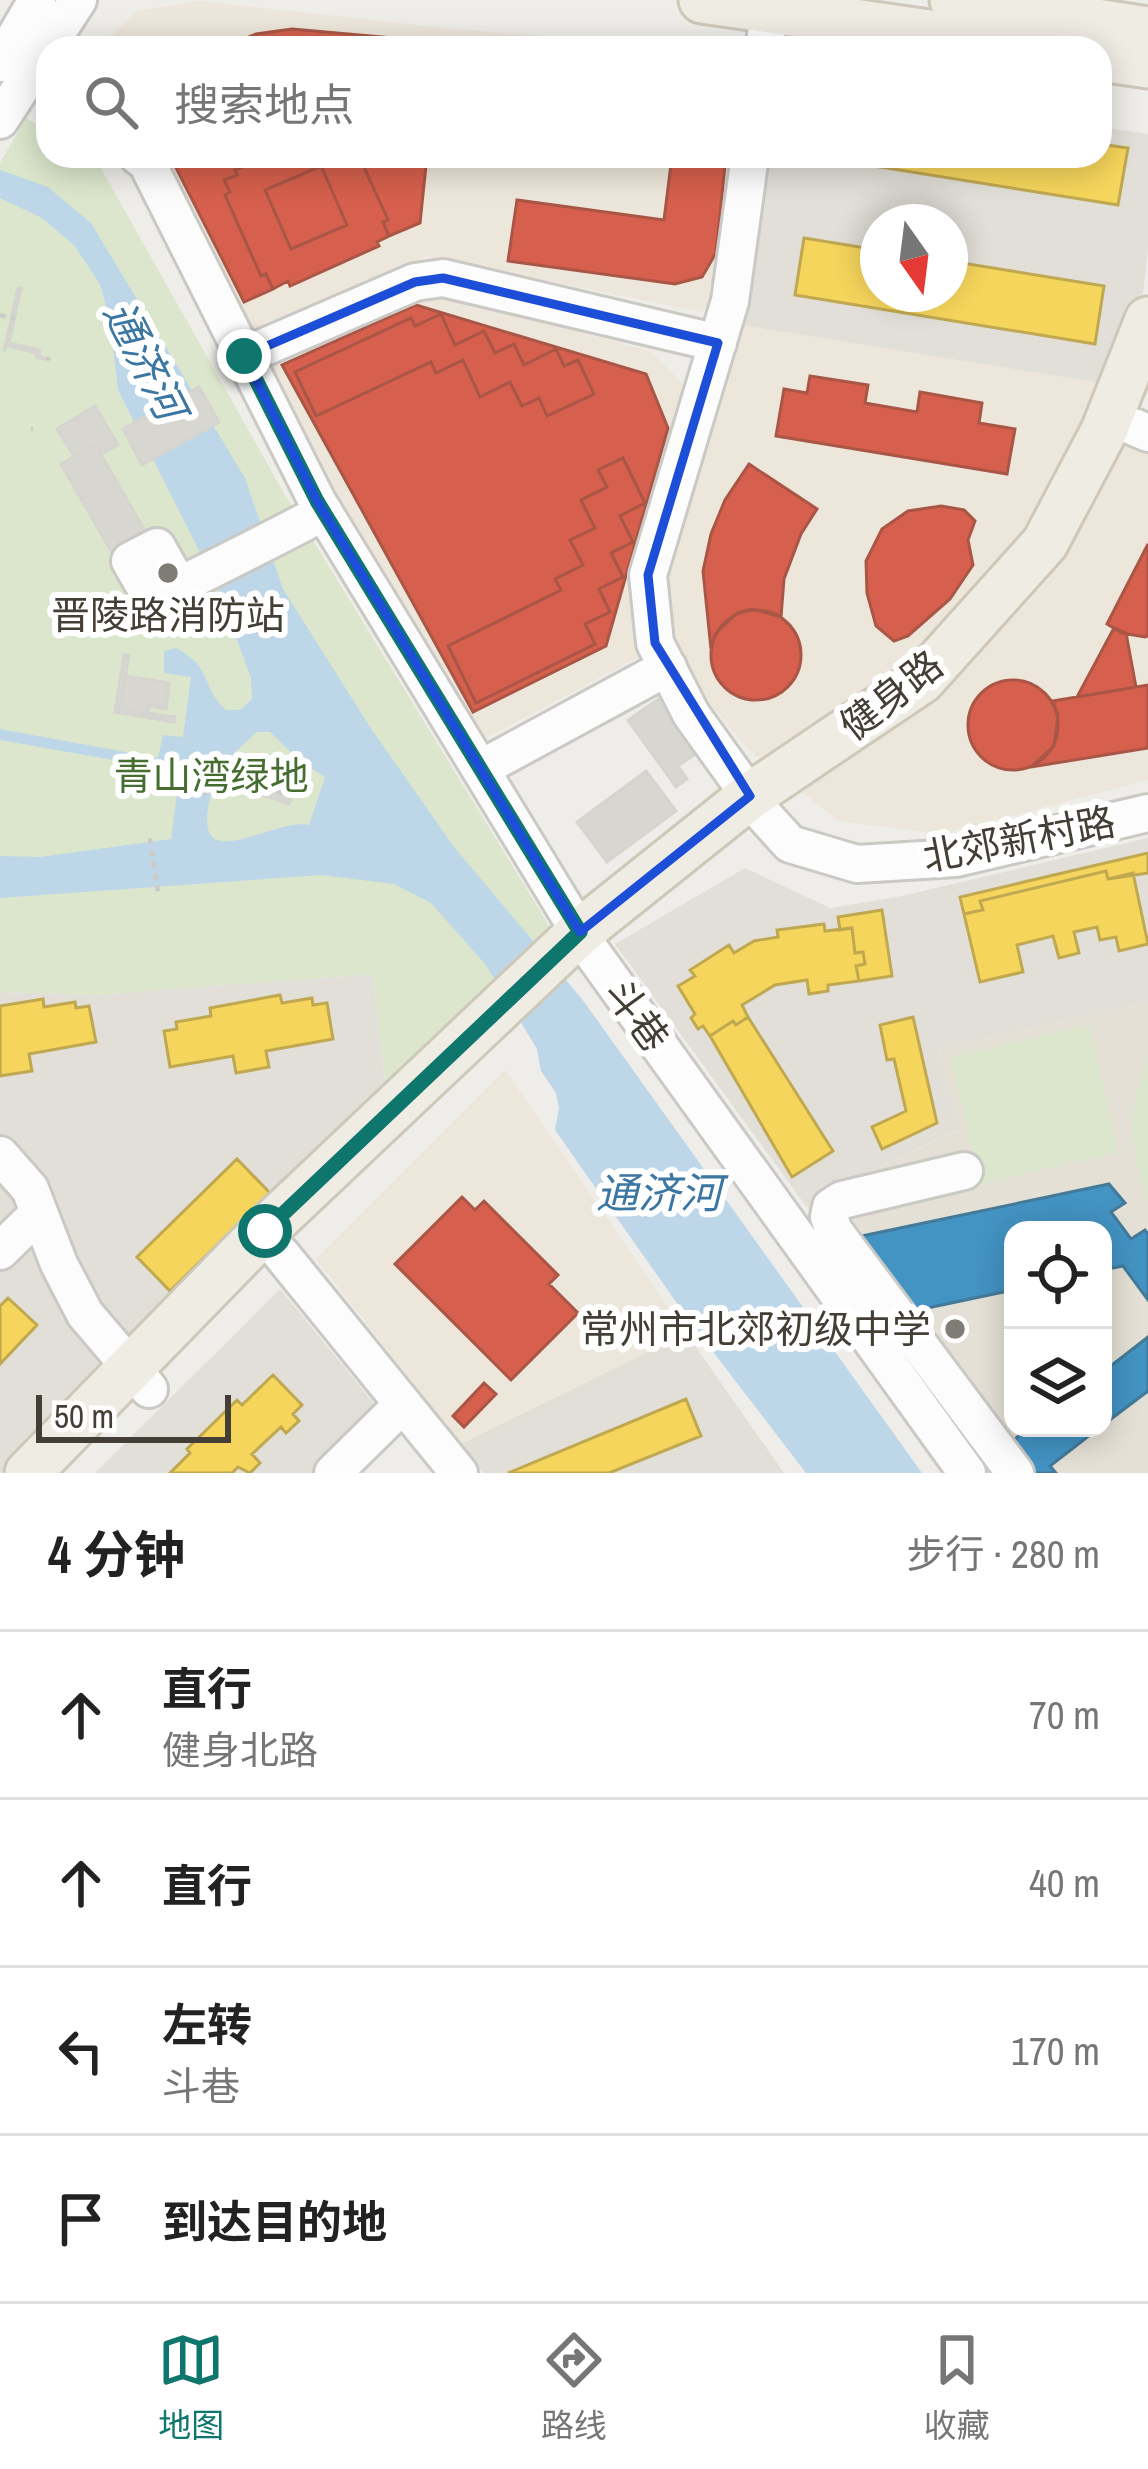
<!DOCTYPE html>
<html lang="zh">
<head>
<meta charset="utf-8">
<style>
  body { margin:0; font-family:"Archivo Narrow","Noto Sans SC",sans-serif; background:#f6f6f6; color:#222 }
  .controls { position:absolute; right:36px; bottom:36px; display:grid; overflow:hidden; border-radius:24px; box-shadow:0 6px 30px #0003 }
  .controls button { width:108px; height:108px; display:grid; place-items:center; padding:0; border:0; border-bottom:3px solid #e0e0e0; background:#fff; color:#222; font:60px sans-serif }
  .compass { position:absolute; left:860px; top:204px; width:108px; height:108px; border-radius:50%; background:#fff; box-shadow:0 6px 30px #0003; rotate:166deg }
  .scale { position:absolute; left:36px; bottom:30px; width:195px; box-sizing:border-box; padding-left:12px; border:6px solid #433e36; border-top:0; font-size:33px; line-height:42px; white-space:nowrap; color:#433e36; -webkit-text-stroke:9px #fff; paint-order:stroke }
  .stop { position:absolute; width:36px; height:36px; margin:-27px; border:9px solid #0f766e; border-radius:50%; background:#fff }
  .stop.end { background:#0f766e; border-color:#fff; box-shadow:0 3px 12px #0008 }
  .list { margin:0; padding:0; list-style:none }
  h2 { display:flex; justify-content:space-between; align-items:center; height:156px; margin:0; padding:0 48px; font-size:51px }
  h2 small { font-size:39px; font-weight:400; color:#767676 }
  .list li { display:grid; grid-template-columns:78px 1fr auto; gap:36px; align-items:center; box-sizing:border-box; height:168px; padding:0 48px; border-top:3px solid #e0e0e0 }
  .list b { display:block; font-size:45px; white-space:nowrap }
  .list p { margin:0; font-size:39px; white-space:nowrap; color:#767676 }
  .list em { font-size:39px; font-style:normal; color:#767676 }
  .icon { flex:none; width:66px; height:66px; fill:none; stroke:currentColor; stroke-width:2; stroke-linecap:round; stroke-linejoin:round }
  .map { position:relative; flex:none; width:1148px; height:1473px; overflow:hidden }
  .search { position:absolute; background:#fff; box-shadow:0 6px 30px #0003; left:36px; right:36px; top:36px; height:132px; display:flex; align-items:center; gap:30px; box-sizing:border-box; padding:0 42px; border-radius:36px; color:#767676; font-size:45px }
  .sheet { height:828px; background:#fff }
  nav { display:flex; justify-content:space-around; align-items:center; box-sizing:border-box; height:168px; border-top:3px solid #e0e0e0; background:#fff; font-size:33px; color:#767676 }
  nav a { display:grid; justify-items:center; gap:6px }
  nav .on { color:#0f766e }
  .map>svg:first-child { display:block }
</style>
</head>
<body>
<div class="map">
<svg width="1148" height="1473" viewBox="0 0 1148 1473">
  <rect width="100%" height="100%" fill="#eeede9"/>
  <path fill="#e1dfd7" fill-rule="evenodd" d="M 1100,127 L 1148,134 L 1148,250 L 1142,302 L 1112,385 L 740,325 L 771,156 L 1100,156 ZM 878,222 L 950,222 L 950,294 L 878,294 Z
    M 1148,838 L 1148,1002 L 938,1049 L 960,1129 L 803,1202 L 615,944 L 745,868 L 830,908 L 902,896 Z
    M 373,974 L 386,1091 L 0,1473 L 0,992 L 96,995 Z
    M 280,1289 L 387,1419 L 333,1473 L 95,1473 Z
    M 686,1333 L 784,1473 L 483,1473 L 461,1444 Z"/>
  <path fill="#ede6da" d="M 200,1 L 453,29 L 693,48 L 99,48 L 136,11 Z
    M 158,156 L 736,156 L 716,297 L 701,312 L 426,256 L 252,331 Z
    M 425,291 L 650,351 L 686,387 L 645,654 L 482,740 L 333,500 L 258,364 Z
    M 740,325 L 1112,385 L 1148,430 L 1148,780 L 941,834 L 839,821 L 748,749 L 688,677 L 669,619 L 665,556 Z
    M 505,1070 L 686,1333 L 461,1444 L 316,1259 Z"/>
  <path fill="#e4e0d5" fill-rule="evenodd" d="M 1148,1002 L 1148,1473 L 1004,1473 L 803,1202 L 959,1130 L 938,1049 ZM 1013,1230 L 1103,1230 L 1103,1428 L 1013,1428 Z"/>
  <path fill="#dbe6cc" d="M 26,118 L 48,131 L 48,156 L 94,156 L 282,490 L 551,929 L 386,1091 L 373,974 L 96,995 L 0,992 L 0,163 Z
    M 1089,1025 L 1118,1152 L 980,1184 L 951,1057 Z
    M 1148,1058 L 1148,1201 C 1129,1144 1127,1116 1148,1058 Z"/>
  <path fill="#bed7e8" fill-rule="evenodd" d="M 0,170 L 48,187 L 91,223 L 245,478 L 283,589 L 370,727 L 454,847 L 582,999 L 922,1473 L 806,1473 L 688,1319 L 555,1130 L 559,1108 L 556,1093 L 541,1071 L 537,1049 L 486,965 L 431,903 L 394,884 L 321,875 L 0,898 L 0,856 L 40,857 L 171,839 L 179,779 L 147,766 L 0,740 L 0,729 L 158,758 L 163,735 L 183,737 L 191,677 L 164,673 L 164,651 L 176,648 C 213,667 201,688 226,710 L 240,710 L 252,699 L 251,678 L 218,588 L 118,390 L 110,321 L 100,284 L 74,245 L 42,218 L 0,198 ZM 257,732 L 270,732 L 301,762 L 325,777 L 309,825 C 271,816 178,891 216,779 L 220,779 L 233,754 Z"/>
  <path fill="#f6d55c" stroke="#c0a851" stroke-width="3" d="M 1100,144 L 1128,148 L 1118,205 L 818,157 L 1100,156 Z
    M 804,238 L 878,250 L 878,294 L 950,294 L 950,261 L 1104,286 L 1095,344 L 795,295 Z
    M 1148,853 L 1148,873 L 1108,879 L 1106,871 L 980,901 L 983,910 L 964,914 L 960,897 Z
    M 1106,871 L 1108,879 L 1133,873 L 1148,944 L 1119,951 L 1116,937 L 1100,940 L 1097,927 L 1074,932 L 1079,953 L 1059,958 L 1053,936 L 1017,945 L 1023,972 L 980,982 L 964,914 L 983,910 L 980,901 Z
    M 882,910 L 892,976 L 859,981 L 856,966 L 865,964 L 863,952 L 855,953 L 852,928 L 840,930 L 838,917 Z
    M 824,924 L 825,931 L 852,928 L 855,953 L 863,952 L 865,964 L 856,966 L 859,981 L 828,985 L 828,991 L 809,994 L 807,980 L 775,985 L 742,1005 L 748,1017 L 736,1025 L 733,1021 L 710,1036 L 703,1026 L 698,1029 L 691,1018 L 695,1014 L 678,986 L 695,976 L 690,970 L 729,945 L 734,953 L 754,941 L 778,937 L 777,930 Z
    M 280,995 L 282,1003 L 312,998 L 313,1005 L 327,1003 L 333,1039 L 266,1051 L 269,1067 L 236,1073 L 233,1056 L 170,1067 L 164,1031 L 177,1029 L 176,1022 L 211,1016 L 210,1008 Z
    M 43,999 L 44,1007 L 75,1002 L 76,1008 L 89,1006 L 96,1042 L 29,1054 L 32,1071 L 0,1076 L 0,1006 Z
    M 748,1017 L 833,1151 L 792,1177 L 710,1036 L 733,1021 L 736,1025 Z
    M 913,1017 L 937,1123 L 882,1149 L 872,1127 L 906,1111 L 894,1059 L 887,1060 L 880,1025 Z
    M 237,1159 L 270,1193 L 170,1291 L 137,1257 Z
    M 8,1298 L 37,1325 L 0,1364 L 0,1306 Z
    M 273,1375 L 302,1405 L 293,1414 L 299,1421 L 286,1433 L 281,1427 L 252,1454 L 260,1463 L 250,1473 L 238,1467 L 232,1473 L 170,1473 L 190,1453 L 187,1449 L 237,1400 L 242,1405 Z
    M 686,1399 L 701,1436 L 609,1473 L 508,1473 Z"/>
  <path fill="#d6604d" stroke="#aa5646" stroke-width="3" d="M 292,29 L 439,42 L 438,48 L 222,48 L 256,34 Z
    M 170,156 L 268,156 L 235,170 L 237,175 L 224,180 L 230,192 L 225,195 L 261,276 L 266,274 L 273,289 L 244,302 Z
    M 268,156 L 359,156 L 388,220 L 383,222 L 389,236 L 377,242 L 379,246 L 290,286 L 288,281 L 273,289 L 266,274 L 261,276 L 225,195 L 230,192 L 224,180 L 237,175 L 235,170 Z
    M 359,156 L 427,156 L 420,223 L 389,236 L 383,222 L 388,220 Z
    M 672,156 L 726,156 L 716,253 L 702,277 L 675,284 L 508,261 L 517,200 L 664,220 Z
    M 321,166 L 347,225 L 291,249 L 265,190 Z
    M 416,305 L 646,374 L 668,428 L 606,646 L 473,712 L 282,365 Z
    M 441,314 L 455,345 L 484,331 L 495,353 L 514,344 L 524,365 L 556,349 L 564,366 L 578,360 L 594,394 L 547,416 L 539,398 L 522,406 L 510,382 L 480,397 L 463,360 L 436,373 L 431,362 L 316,416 L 295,372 L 411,318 L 415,326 Z
    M 810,376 L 868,385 L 865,403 L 917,412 L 920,392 L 982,403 L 979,423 L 1015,429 L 1007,474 L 776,436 L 784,389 L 807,393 Z
    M 623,458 L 645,503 L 620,516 L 633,542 L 611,553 L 623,577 L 599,589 L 610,612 L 585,624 L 595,644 L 476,703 L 448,646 L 561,590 L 555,579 L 583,565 L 570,540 L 595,528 L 581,500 L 607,487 L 598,470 Z
    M 749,464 L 817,509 L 801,534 L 784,579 L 781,617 L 752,609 L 737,613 L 715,634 L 711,649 L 703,571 L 711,534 L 725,500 Z
    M 941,506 L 964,510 L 975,521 L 968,540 L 973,565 L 950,599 L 908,636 L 894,641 L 876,626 L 867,593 L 866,561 L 882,529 L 908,511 Z
    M 1148,544 L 1148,636 L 1145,637 L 1122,633 L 1107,624 Z
    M711 655a45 45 0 1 1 90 0a45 45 0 1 1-90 0Z
    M 1114,628 L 1126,633 L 1136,687 L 1077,697 Z
    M968 725a45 45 0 1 1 90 0a45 45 0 1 1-90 0Z
    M 1148,685 L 1148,748 L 1031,767 L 1054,746 L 1058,716 L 1053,701 Z
    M 462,1197 L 475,1210 L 484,1201 L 558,1275 L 549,1284 L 578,1313 L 511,1380 L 395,1264 Z
    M 484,1383 L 496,1394 L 464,1427 L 453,1416 Z"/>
  <path fill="#4393c3" stroke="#437a99" stroke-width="3" d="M 1109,1184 L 1125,1203 L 1111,1212 L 1131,1239 L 1145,1230 L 1148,1234 L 1148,1300 L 1123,1266 L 1103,1270 L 1103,1230 L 1013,1230 L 1013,1290 L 913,1311 L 855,1241 L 862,1236 Z
    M 1148,1337 L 1148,1391 L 1103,1425 L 1103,1372 Z
    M 1029,1428 L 1099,1428 L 1050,1466 L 1056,1473 L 1036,1473 L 1015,1447 L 1016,1438 Z"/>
  <path fill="#d8d6d1" stroke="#d6d4cf" stroke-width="3" d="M 18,288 L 21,288 L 9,343 L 40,350 L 39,356 L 50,360 L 36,357 L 37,353 L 7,346 L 4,351 Z
    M 199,387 L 219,422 L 142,465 L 123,429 Z
    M 95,406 L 118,445 L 101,454 L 95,444 L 74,456 L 57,429 Z
    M 95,444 L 149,538 L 115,558 L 61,464 Z
    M 124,655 L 129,655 L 120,709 L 175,717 L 174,722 L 115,712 Z
    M 126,676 L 169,683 L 166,709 L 149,706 L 148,713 L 120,709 Z
    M 660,698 L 698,752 L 678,766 L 687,779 L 676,787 L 628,720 Z
    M 646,771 L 676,811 L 607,862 L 577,822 Z
    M 258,773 L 295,787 L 289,804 L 252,791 Z"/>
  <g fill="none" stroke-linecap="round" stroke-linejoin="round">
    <g stroke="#cac9c5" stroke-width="42">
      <path id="minor" d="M 764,48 L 770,10
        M 0,63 L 37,0
        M 0,120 L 78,0
        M 138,156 L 147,163 L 317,501 L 591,951 L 967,1473
        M 750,156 L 730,301 L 648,575 L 655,643 L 691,714 L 762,813 L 790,844 L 857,864 L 956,858 L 1148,813
        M 244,356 L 415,282 L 443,278 L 718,343
        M 1134,427 L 1148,433
        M 179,586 L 157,547 L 130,561 L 152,599 C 209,571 267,542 324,512
        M 480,769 L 668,667
        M 0,1155 L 30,1189 L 59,1264 L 85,1314 L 149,1389
        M 964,1171 L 842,1200 L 831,1207 L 829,1217 L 834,1231 L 1015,1473
        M 0,1251 L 39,1213
        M 281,1254 L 459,1473
        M 333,1473 L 403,1404"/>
    </g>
    <g stroke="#cec8b9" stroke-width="51">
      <path id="major" d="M 702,0 L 1032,48
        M 953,0 L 1148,30
        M 1100,58 L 1148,65
        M 28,1473 L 265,1230 L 580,932 L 750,796 L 922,680 L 1045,543 L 1104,431 L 1148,320"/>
    </g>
    <path stroke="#cccbc7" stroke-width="4.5" stroke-dasharray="6 6" stroke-linecap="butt" d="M 0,315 L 14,319
      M 48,360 L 48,357
      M 31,429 L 33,429
      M 254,783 L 292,797
      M 178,785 L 210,795
      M 150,838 L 158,892"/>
    <use href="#minor" stroke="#fcfcfc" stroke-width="36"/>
    <use href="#major" stroke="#efece4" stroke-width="45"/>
  </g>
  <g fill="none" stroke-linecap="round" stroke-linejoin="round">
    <path stroke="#0f766e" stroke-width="15" d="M 244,356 L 317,501 L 580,932 L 265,1231"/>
  </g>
  <path fill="none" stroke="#1d4ed8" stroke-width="9" stroke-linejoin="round" d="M 443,278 L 718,343 L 648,575 L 655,643 L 750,796 L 580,932 L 317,501 L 244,356 L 415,282 Z"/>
  <g fill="#7f7b75" stroke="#fff" stroke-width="4.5">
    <circle cx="168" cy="573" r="12"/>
    <circle cx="955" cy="1329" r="12"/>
  </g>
  <g text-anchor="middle" stroke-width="12" stroke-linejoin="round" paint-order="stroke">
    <g font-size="39" fill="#433e36" stroke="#fff">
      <text x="168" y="629">晋陵路消防站</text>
      <text x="931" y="1343" text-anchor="end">常州市北郊初级中学</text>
    </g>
    <g font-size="39" fill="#433e36" stroke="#fff">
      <text transform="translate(891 695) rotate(-38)" y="14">健身路</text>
      <text transform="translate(1019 839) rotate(-11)" y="14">北郊新村路</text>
      <text transform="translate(637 1015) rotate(54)" y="14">斗巷</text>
    </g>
    <g font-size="39" fill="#476e31" stroke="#fff">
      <text x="211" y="790">青山湾绿地</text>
    </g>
    <g font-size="42" font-style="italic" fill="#3c76a2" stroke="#fff">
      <text transform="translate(145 360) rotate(63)" y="15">通济河</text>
      <text x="659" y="1208">通济河</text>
    </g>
  </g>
</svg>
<div class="controls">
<button><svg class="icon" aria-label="locate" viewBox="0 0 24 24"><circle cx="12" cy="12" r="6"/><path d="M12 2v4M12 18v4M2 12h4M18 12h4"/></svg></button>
<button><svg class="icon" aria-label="layers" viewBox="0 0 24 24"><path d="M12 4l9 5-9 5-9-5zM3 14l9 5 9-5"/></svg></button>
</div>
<svg class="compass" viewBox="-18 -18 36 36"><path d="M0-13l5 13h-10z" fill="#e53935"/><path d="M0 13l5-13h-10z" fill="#767676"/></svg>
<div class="scale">50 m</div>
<div class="stop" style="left:265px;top:1231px"></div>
<div class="stop end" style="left:244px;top:356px"></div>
<div class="search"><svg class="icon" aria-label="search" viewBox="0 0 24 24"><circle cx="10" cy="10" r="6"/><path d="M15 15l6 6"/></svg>搜索地点</div>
</div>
<section class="sheet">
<h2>4 分钟<small>步行 · 280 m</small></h2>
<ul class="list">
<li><svg class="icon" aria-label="ahead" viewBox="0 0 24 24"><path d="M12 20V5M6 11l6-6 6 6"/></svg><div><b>直行</b><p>健身北路</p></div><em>70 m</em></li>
<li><svg class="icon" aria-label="ahead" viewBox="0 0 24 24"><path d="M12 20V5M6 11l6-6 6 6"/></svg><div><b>直行</b></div><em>40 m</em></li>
<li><svg class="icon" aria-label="left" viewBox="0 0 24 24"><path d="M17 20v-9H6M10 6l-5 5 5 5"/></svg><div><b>左转</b><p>斗巷</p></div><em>170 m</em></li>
<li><svg class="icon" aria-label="arrive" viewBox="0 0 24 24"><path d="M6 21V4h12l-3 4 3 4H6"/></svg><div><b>到达目的地</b></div></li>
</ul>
</section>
<nav>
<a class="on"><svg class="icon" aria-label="map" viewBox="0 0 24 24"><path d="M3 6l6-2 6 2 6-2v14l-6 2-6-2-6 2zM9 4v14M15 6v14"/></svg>地图</a>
<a><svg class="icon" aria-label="directions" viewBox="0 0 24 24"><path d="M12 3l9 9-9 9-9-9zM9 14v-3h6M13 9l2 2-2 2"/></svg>路线</a>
<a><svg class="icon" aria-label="saved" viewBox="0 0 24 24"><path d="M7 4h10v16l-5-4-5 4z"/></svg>收藏</a>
</nav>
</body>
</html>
